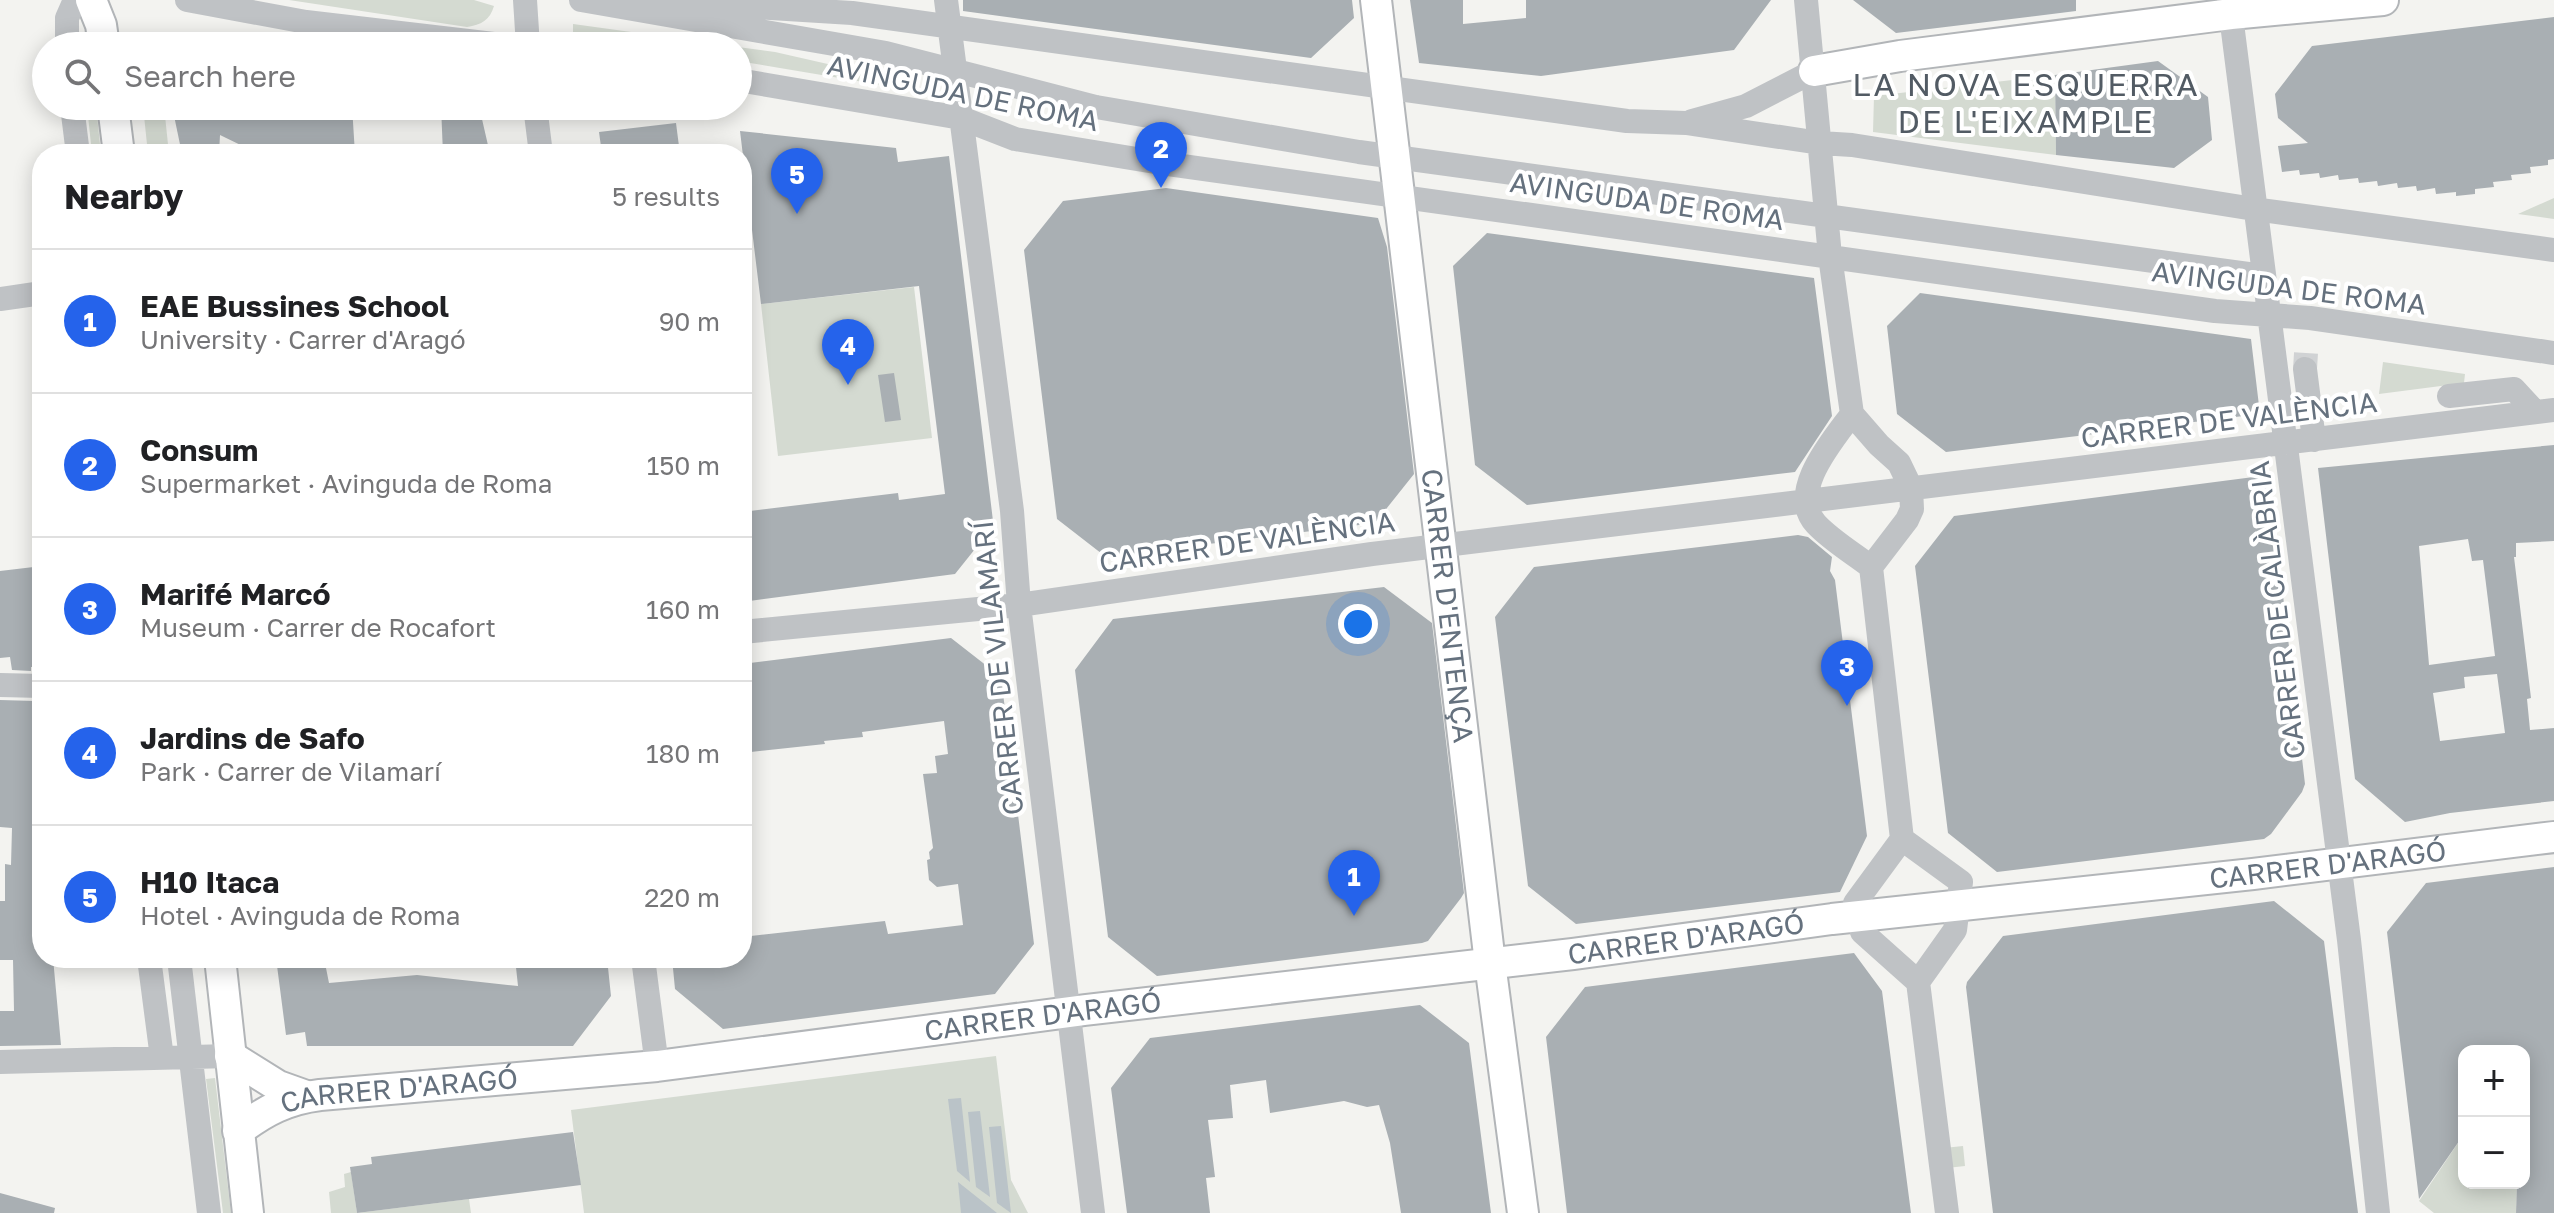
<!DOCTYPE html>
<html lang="en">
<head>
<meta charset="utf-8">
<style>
  body { margin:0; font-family:"Golos Text",sans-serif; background:#f2f2f2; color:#202124 }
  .controls { position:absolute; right:24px; bottom:24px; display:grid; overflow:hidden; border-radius:16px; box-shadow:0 4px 20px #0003 }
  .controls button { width:72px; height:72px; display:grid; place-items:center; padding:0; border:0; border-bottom:2px solid #e0e0e0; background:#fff; color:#202124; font:40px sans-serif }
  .you { position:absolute; left:1358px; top:624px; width:28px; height:28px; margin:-20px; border:6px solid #fff; border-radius:50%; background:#1a73e8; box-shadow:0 0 0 12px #1a73e833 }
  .badge { display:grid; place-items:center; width:52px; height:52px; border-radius:50%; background:#2563eb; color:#fff; font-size:26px; font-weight:700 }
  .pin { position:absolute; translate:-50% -66px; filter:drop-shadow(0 2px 4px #0008) }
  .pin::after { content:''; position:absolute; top:42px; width:28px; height:24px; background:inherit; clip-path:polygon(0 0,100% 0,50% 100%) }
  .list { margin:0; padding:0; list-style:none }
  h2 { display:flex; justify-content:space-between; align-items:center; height:104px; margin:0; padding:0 32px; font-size:34px }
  h2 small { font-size:26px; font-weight:400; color:#757577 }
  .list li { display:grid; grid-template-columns:52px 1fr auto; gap:24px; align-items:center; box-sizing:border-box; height:144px; padding:0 32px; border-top:2px solid #e0e0e0 }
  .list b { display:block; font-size:30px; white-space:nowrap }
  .list p { margin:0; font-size:26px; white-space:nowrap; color:#757577 }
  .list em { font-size:26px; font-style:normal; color:#757577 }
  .icon { flex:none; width:44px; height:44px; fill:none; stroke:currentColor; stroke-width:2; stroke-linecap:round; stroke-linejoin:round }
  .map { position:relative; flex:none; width:2554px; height:1213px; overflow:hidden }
  .search { position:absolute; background:#fff; box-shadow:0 4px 20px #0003; left:32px; top:32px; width:720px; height:88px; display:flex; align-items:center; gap:20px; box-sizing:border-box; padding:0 28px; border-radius:44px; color:#757577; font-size:30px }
  .panel { position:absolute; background:#fff; box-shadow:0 4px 20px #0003; left:32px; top:144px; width:720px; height:824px; border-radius:32px }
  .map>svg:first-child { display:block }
</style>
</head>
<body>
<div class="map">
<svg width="2554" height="1213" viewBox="0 0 2554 1213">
  <rect width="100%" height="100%" fill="#f3f3f0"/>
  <path fill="#d4dad1" d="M 289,0 L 474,0 L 494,6 C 490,20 481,25 467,27 Z
    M 573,24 L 733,46 L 631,46 L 573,38 Z
    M 738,47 L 775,52 L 898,80 L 918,87 L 917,91 L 738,61 Z
    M 2055,75 L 2056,155 L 1873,132 L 1874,96 Z
    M 87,106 L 96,106 L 101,154 L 92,154 Z
    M 143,106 L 164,106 L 169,154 L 148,154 Z
    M 2554,198 L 2554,219 L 2518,214 Z
    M 914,287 L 932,438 L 778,456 L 761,304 Z
    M 2383,362 L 2465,374 L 2464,383 L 2379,394 Z
    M 996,1056 L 1011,1180 L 1028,1213 L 584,1213 L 571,1110 Z
    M 215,1078 L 231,1213 L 223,1213 L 206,1079 Z
    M 2464,1134 L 2464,1183 L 2517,1183 L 2516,1213 L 2434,1213 L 2419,1201 Z
    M 1963,1146 L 1965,1166 L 1947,1168 L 1944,1148 Z
    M 351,1172 L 357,1213 L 469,1199 L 471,1213 L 331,1213 L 329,1192 L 345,1187 L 344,1174 Z"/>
  <path fill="#bac3c8" d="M 961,1098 L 970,1182 L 957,1171 L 948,1099 Z
    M 980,1111 L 990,1197 L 976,1187 L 968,1112 Z
    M 1001,1126 L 1011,1213 L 997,1203 L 989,1127 Z
    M 958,1182 L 997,1213 L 961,1213 Z"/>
  <path fill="#a9afb3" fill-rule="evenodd" d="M 963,0 L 1352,0 L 1354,18 L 1311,58 L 963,11 Z
    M 1410,0 L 1463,0 L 1463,24 L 1526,18 L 1526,0 L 1771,0 L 1734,50 L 1541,76 L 1419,63 Z
    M 1853,0 L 2076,0 L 2076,11 L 1896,33 Z
    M 2554,17 L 2554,159 L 2548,160 L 2548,165 L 2530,167 L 2531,173 L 2511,175 L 2512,180 L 2493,182 L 2494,187 L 2475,189 L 2475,194 L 2456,196 L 2456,192 L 2436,194 L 2435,188 L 2417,191 L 2416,186 L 2398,188 L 2397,183 L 2378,186 L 2377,181 L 2359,183 L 2358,178 L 2339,180 L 2338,175 L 2320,178 L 2319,173 L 2300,175 L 2299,170 L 2282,172 L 2278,146 L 2308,143 L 2278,118 L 2275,94 L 2312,46 Z
    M 2158,61 L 2208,97 L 2212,140 L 2174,168 L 2056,155 L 2055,75 Z
    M 172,106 L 352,106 L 355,154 L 259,154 L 220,135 L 219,154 L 182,154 Z
    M 441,106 L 479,106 L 490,154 L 443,154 Z
    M 676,123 L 680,154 L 602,154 L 599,132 Z
    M 740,131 L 896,148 L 898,162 L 949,156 L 993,521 L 991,529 L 955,574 L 742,602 L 742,512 L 898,493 L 899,500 L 945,494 L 919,286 L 761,304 Z
    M 1166,188 L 1378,218 L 1387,247 L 1414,474 L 1375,523 L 1106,557 L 1057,519 L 1024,250 L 1063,201 Z
    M 1487,233 L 1814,278 L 1832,416 L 1795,472 L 1527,505 L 1475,465 L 1453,266 Z
    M 1920,293 L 2251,339 L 2260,414 L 1946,452 L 1897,414 L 1887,326 Z
    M 894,373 L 901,420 L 885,422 L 878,375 Z
    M 2554,445 L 2554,541 L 2516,543 L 2516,557 L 2514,557 L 2531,698 L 2527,699 L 2530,730 L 2554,728 L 2554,801 L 2450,813 L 2405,822 L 2355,779 L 2318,468 ZM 2468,539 L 2472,561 L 2483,560 L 2495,656 L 2429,665 L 2419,546 ZM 2497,674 L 2505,733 L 2440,741 L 2433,693 L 2465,688 L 2464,677 Z
    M 2269,475 L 2305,784 L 2302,792 L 2271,834 L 2264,839 L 1997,872 L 1948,833 L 1915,566 L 1954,516 Z
    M 1798,535 L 1808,537 L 1832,557 L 1830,571 L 1835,580 L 1867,836 L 1840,892 L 1576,924 L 1528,886 L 1495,617 L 1534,567 Z
    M 42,566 L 42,667 L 31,667 L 31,671 L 12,670 L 10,657 L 0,658 L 0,571 Z
    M 1384,587 L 1432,623 L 1464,893 L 1461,898 L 1428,941 L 1422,943 L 1157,976 L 1108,937 L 1075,670 L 1113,619 Z
    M 951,638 L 1001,677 L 1034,944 L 995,994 L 723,1029 L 675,989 L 672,958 L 742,958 L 742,937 L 885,921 L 888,934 L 963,925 L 958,884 L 937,887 L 929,880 L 927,860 L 930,859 L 929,852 L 933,848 L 923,774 L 937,773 L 935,756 L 948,754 L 944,721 L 862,732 L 863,737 L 824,741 L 825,744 L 742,753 L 742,664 Z
    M 0,700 L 35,701 L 42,761 L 42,958 L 53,958 L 61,1045 L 0,1046 L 0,1011 L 14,1011 L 13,960 L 0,960 L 0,901 L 5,901 L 5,864 L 11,865 L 12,828 L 0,827 Z
    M 2554,867 L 2554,1213 L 2516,1213 L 2517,1183 L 2524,1183 L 2524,1051 L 2464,1051 L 2464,1134 L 2419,1199 L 2387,932 L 2426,883 Z
    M 2274,901 L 2324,941 L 2358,1213 L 1993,1213 L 1966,987 L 1967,982 L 2003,936 Z
    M 1854,953 L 1882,991 L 1911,1213 L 1567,1213 L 1546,1037 L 1585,987 Z
    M 276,958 L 324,958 L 329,983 L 417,975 L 518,986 L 515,958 L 607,958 L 611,996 L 573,1046 L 307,1046 L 305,1032 L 286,1035 Z
    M 1420,1005 L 1469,1043 L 1491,1213 L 1401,1213 L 1390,1143 L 1379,1105 L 1367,1107 L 1344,1101 L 1270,1113 L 1266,1080 L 1230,1085 L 1233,1118 L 1208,1120 L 1215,1177 L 1206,1178 L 1210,1213 L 1127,1213 L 1111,1088 L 1150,1038 Z
    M 573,1132 L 581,1185 L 357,1213 L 350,1167 L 372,1164 L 371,1157 Z
    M 0,1193 L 55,1208 L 54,1213 L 0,1213 Z"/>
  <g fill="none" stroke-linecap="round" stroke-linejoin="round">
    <path stroke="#d0d2d4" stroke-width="24" stroke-dasharray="24 12" stroke-linecap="butt" d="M 2305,369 L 2306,353"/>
    <g stroke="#b2b5b8" stroke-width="34">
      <g id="major">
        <path d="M 91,0 L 101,25 L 104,46"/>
        <path id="s1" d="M 1376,0 L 1490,963 L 1523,1213"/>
        <path d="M 1814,71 L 1900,56 L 2231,14 L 2383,0"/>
        <path d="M 113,106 L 119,154"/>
        <path d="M 220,958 L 248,1213"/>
        <path d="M 230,1056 L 278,1086 L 306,1096"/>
        <path id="s2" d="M 238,1131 C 264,1111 287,1099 320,1095 L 657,1066 L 1085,1010 L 1573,954 L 1832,919 L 2253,874 L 2554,837"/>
      </g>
    </g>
    <path stroke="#bfc2c5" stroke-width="24" d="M 187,0 L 306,22 L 511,46
      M 525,0 L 528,46
      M 581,0 L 886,53 L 1096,107 L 1359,152 L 2263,276
      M 946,0 L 1012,511 L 1019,605 L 1093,1213
      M 1806,0 L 1830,256 L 1852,414 L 1879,445 L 1899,463 L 1911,488 L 1912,509 L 1907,520 L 1871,567 L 1902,839 L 1961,882 L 1955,930 L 1918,982
      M 2229,0 L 2349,940 L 2378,1213
      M 641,9 L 722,5 L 852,13 L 1627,121 L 1686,123 L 1820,143 L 1852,145 L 2254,209 L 2554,250
      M 67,46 L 67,18 L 75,0
      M 738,80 L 961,118 L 1015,139 L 1161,163 L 2215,311 L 2310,318 L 2554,353
      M 72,106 L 78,154
      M 535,106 L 541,154
      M 1692,121 L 1746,106 L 1814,71
      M 0,299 L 42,293
      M 2305,369 L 2314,440
      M 2449,396 L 2514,389 L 2535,412
      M 1852,414 C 1833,440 1787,492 1816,524 C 1832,541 1853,553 1871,567
      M 742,632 L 1019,605 L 1372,554 L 2554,410
      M 0,685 L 42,686
      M 1902,839 L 1855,903 L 1862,932 L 1918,982 L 1947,1213
      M 149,958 L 162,1058
      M 179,958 L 209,1213
      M 643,958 L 657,1066
      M 0,1062 L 230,1056"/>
    <use href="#major" stroke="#fff" stroke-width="30"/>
  </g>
  <g text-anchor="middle" stroke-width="8" stroke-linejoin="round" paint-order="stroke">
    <g font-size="28" fill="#65717e" stroke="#fff">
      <text transform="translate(963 93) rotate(12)" y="10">AVINGUDA DE ROMA</text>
      <text transform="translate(1647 201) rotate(8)" y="10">AVINGUDA DE ROMA</text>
      <text transform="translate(2289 288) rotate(7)" y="10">AVINGUDA DE ROMA</text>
      <text transform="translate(2229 420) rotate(-7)" y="10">CARRER DE VALÈNCIA</text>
      <text transform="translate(1247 542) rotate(-8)" y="10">CARRER DE VALÈNCIA</text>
      <text dy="10" stroke="none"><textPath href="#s1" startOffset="610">CARRER D'ENTENÇA</textPath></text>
      <text transform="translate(2277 610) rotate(-97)" y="10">CARRER DE CALÀBRIA</text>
      <text transform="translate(998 668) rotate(-96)" y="10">CARRER DE VILAMARÍ</text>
      <text dy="10" stroke="none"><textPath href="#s2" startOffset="2112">CARRER D'ARAGÓ</textPath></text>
      <text dy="10" stroke="none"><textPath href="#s2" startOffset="1466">CARRER D'ARAGÓ</textPath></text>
      <text dy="10" stroke="none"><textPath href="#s2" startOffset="818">CARRER D'ARAGÓ</textPath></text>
      <text dy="10" stroke="none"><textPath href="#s2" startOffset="170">CARRER D'ARAGÓ</textPath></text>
    </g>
    <g font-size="32" letter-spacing="2" fill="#525b64" stroke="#fff">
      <text x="2026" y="96">LA NOVA ESQUERRA<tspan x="2026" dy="37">DE L'EIXAMPLE</tspan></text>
    </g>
  </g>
</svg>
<div class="controls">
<button>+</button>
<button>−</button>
</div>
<div class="you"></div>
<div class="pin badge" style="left:1354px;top:916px">1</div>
<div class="pin badge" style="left:1161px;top:188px">2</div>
<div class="pin badge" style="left:1847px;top:706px">3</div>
<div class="pin badge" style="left:848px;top:385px">4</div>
<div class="pin badge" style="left:797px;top:214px">5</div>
<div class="search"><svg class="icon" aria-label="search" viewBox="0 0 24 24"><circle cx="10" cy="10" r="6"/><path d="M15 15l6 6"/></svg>Search here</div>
<section class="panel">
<h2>Nearby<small>5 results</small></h2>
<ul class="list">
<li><span class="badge">1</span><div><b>EAE Bussines School</b><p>University · Carrer d'Aragó</p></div><em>90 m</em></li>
<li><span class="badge">2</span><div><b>Consum</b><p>Supermarket · Avinguda de Roma</p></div><em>150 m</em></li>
<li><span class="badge">3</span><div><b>Marifé Marcó</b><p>Museum · Carrer de Rocafort</p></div><em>160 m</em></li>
<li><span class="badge">4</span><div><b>Jardins de Safo</b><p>Park · Carrer de Vilamarí</p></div><em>180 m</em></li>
<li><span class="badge">5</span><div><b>H10 Itaca</b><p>Hotel · Avinguda de Roma</p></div><em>220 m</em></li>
</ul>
</section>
</div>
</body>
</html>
